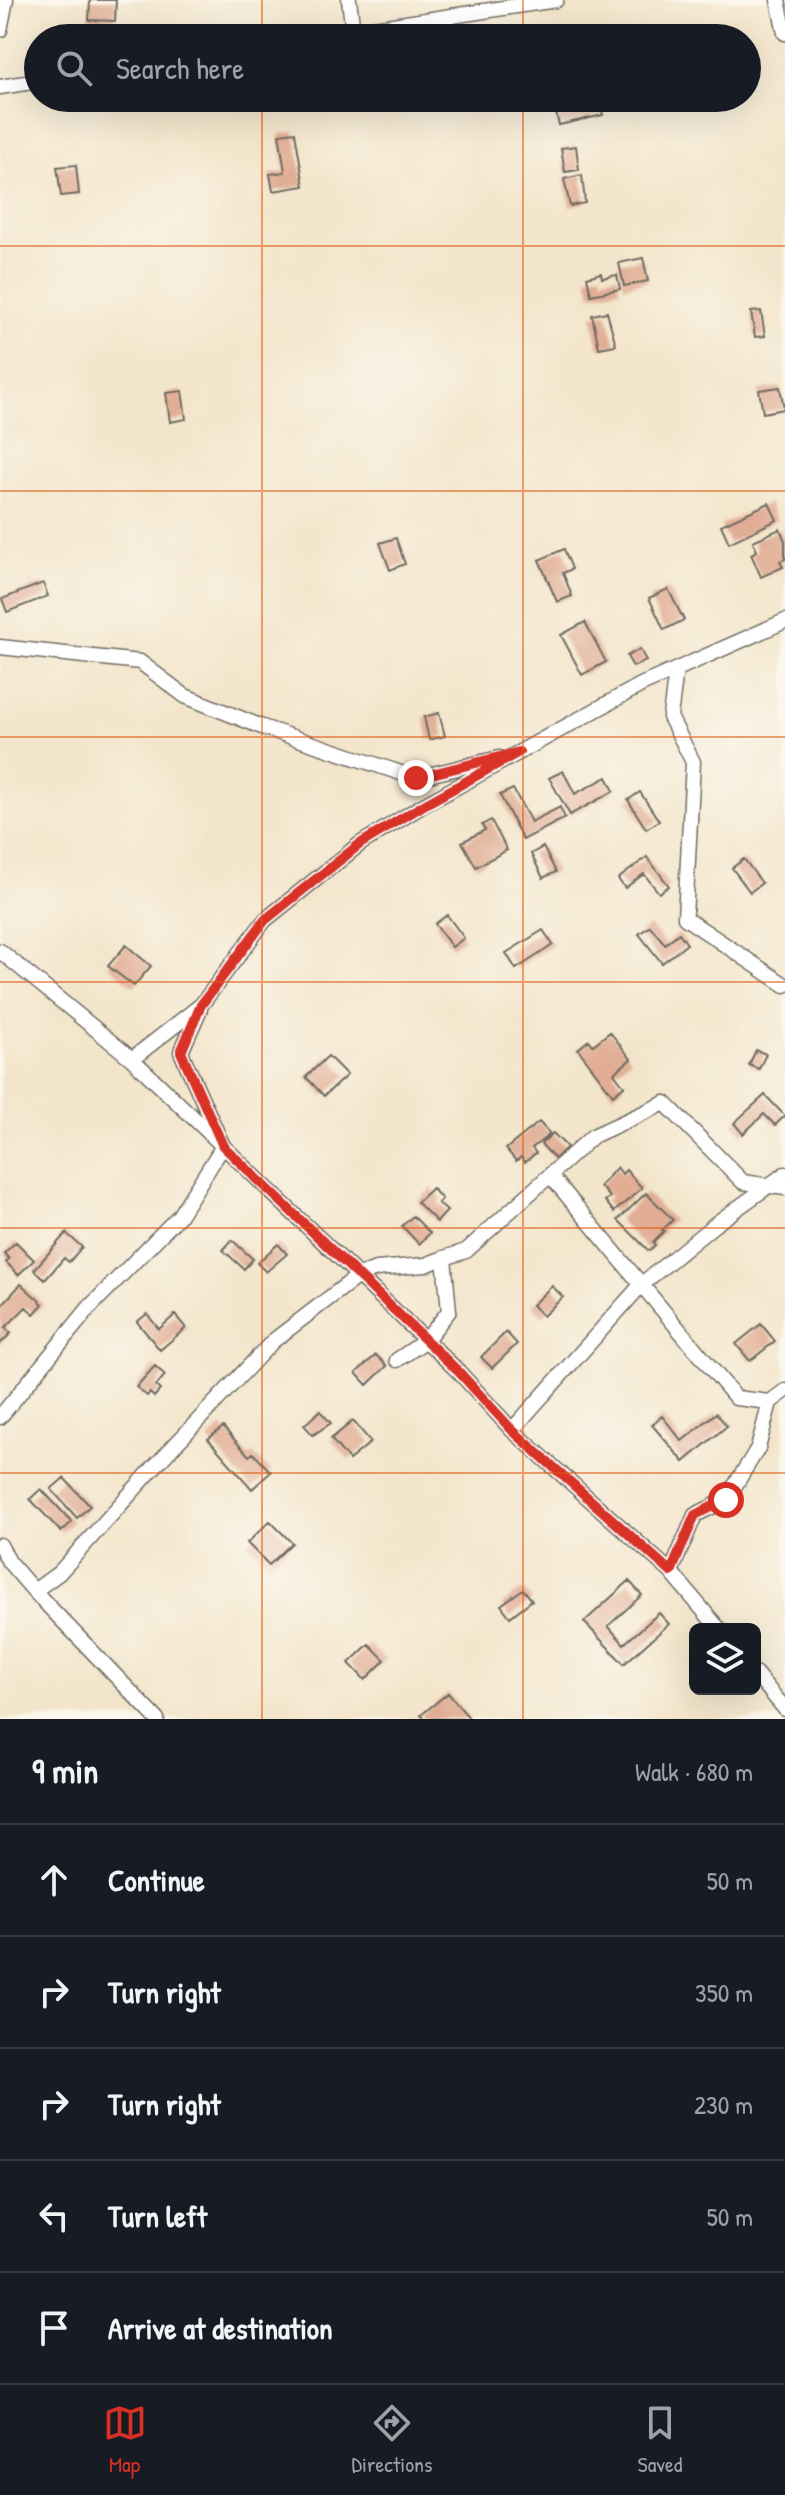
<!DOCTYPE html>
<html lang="en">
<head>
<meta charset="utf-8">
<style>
  body { margin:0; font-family:"Patrick Hand",sans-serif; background:#242831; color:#f1f3f6 }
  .controls { position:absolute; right:24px; bottom:24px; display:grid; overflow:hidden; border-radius:12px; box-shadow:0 8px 32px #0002 }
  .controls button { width:72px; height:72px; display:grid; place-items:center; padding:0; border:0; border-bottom:2px solid #363941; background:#171b24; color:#f1f3f6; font:40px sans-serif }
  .stop { position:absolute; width:24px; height:24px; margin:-18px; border:6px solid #d93025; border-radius:50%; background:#fff }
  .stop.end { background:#d93025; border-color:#fff; box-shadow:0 2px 8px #0008 }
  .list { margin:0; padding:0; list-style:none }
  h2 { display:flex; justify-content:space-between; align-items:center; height:104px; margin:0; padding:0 32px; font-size:34px }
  h2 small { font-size:26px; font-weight:400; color:#9ea1a6 }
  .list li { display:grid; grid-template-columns:52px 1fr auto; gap:24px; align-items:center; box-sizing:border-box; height:112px; padding:0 32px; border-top:2px solid #363941 }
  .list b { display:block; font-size:30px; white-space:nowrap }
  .list em { font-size:26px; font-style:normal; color:#9ea1a6 }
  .icon { flex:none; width:44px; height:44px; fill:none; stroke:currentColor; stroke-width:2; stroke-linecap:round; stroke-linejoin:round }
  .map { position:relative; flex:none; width:785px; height:1719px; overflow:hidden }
  .search { position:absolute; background:#171b24; box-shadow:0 8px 32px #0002; left:24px; right:24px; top:24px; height:88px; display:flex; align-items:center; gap:20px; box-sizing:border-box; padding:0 28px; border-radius:44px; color:#9ea1a6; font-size:30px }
  .sheet { height:664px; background:#171b24 }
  nav { display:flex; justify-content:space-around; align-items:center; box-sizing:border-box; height:112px; border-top:2px solid #363941; background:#171b24; font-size:22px; color:#9ea1a6 }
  nav a { display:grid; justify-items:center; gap:4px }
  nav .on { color:#d93025 }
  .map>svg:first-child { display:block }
</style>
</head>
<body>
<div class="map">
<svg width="785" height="1719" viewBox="0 0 785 1719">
  <rect width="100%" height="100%" fill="#fbf7ec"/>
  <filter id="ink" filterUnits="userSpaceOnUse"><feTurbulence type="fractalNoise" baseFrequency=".0125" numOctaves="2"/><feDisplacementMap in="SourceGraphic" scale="16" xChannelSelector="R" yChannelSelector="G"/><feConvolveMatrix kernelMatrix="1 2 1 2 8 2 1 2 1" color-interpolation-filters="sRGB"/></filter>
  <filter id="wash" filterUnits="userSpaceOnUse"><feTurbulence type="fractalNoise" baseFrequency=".006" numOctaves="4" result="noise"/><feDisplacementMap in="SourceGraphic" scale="32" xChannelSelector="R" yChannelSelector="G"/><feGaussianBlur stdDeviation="1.8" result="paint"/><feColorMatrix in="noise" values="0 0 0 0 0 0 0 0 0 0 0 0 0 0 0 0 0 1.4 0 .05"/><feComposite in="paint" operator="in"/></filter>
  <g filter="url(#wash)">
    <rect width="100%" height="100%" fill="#f3e5cb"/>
    <g id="blocks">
      <path fill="#e1ae95" d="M 90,0 L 116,0 L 115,21 L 89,20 Z
        M 552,98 L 567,98 L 569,109 L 600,102 L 603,115 L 559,125 Z
        M 295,132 L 304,186 L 273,191 L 270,174 L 285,172 L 279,134 Z
        M 576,146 L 579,170 L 565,172 L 561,148 Z
        M 76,165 L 79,194 L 61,196 L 57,167 Z
        M 582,175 L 585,203 L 570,206 L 564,179 Z
        M 643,258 L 648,281 L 624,286 L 619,263 Z
        M 601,273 L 602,278 L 617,275 L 620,289 L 591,295 L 587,277 Z
        M 761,311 L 765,336 L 755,337 L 751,312 Z
        M 607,312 L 616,345 L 599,348 L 592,315 Z
        M 780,387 L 784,409 L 763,413 L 759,390 Z
        M 182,391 L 186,419 L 170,422 L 166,393 Z
        M 769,503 L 777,520 L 729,543 L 721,525 Z
        M 780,529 L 785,541 L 785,559 L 780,561 L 783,567 L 761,577 L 751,554 L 757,551 L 753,541 Z
        M 396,538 L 405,564 L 390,570 L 380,543 Z
        M 564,549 L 572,569 L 563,573 L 572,596 L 557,602 L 539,560 Z
        M 43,583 L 48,596 L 7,612 L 2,599 Z
        M 668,589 L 684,620 L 664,630 L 649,598 Z
        M 585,622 L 606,662 L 582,675 L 561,635 Z
        M 640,649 L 646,661 L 633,667 L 627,656 Z
        M 439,713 L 445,736 L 429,740 L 424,717 Z
        M 563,771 L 575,794 L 607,777 L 614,791 L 570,815 L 549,778 Z
        M 513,789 L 531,822 L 560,807 L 565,818 L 523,840 L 500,795 Z
        M 640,792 L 659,821 L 646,829 L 628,800 Z
        M 491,820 L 507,850 L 476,867 L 462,842 L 485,830 L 482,825 Z
        M 543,847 L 556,872 L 543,878 L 531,854 Z
        M 647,857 L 669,886 L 659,893 L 644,874 L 625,888 L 618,879 Z
        M 744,859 L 762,883 L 750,892 L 732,868 Z
        M 447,915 L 464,938 L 452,947 L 435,924 Z
        M 650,926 L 665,944 L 679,933 L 687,944 L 662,963 L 639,934 Z
        M 543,930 L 553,945 L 516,969 L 506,953 Z
        M 126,945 L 151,966 L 134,986 L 108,966 Z
        M 610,1032 L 631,1059 L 614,1073 L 624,1086 L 613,1095 L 578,1049 L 589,1040 L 593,1045 Z
        M 756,1050 L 766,1054 L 759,1069 L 749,1065 Z
        M 328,1056 L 347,1075 L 324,1096 L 306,1077 Z
        M 765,1095 L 785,1116 L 775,1125 L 764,1114 L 743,1134 L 734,1123 Z
        M 539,1122 L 550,1134 L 532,1148 L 536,1153 L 525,1162 L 521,1157 L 516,1161 L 506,1149 Z
        M 553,1133 L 567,1147 L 555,1159 L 541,1144 Z
        M 617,1167 L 622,1174 L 626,1170 L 642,1188 L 614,1212 L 605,1201 L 610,1197 L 600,1186 Z
        M 432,1188 L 442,1199 L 438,1203 L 447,1211 L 437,1222 L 417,1202 Z
        M 646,1193 L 673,1220 L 662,1230 L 664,1231 L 653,1242 L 655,1245 L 649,1251 L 618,1220 Z
        M 413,1216 L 430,1233 L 419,1244 L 402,1226 Z
        M 66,1233 L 82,1247 L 69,1262 L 64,1258 L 45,1280 L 34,1270 Z
        M 232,1240 L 253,1259 L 244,1269 L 223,1250 Z
        M 16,1242 L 34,1260 L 18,1275 L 6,1262 L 9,1259 L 4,1253 Z
        M 278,1244 L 287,1254 L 266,1272 L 257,1263 Z
        M 21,1284 L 43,1304 L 34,1314 L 26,1307 L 5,1328 L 11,1333 L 0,1344 L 0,1307 Z
        M 552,1286 L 563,1297 L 543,1316 L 532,1305 Z
        M 147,1314 L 159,1329 L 175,1315 L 186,1328 L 160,1350 L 137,1322 Z
        M 761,1324 L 775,1341 L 750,1361 L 736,1344 Z
        M 506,1332 L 517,1344 L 492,1368 L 481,1357 Z
        M 376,1355 L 387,1366 L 367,1385 L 356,1373 Z
        M 155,1366 L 165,1375 L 156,1386 L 160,1390 L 154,1397 L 150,1393 L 147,1396 L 136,1387 Z
        M 320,1411 L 331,1423 L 313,1435 L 304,1425 Z
        M 716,1413 L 727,1426 L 684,1462 L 652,1425 L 662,1416 L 682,1441 Z
        M 353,1421 L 371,1442 L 349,1460 L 331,1439 Z
        M 223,1427 L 249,1456 L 253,1453 L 271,1472 L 252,1489 L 208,1439 Z
        M 64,1478 L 90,1506 L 77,1518 L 51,1489 Z
        M 41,1489 L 72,1522 L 61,1532 L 30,1499 Z
        M 270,1521 L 292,1543 L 269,1565 L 247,1543 Z
        M 629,1581 L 642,1595 L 608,1626 L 624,1644 L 659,1613 L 669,1624 L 624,1664 L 584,1622 Z
        M 523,1589 L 532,1600 L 510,1617 L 501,1605 Z
        M 369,1644 L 385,1660 L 365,1680 L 349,1663 Z
        M 448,1693 L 470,1719 L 425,1719 L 421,1715 Z"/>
    </g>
  </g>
  <g filter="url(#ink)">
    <use href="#blocks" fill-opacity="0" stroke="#716c63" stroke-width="2"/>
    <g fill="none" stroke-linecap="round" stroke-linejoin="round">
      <g stroke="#716c63" stroke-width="17">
        <path id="street" d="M 349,0 L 353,31
          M 778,0 L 785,33
          M 0,30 L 6,0
          M 308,38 L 556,0
          M 0,87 L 38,81
          M 0,647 L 140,662 L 185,696 L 262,727 L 416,778 L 499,758
          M 676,670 L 670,717 L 693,762 L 685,918 L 785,985
          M 0,951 L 132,1059 L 459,1372 L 512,1430 L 671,1572 L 719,1629
          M 132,1059 L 201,1005 L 265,920 L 360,844 L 422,806 L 641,685 L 785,621
          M 785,1188 L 743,1182 L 665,1103 L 593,1136 L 550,1175 L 736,1398 L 770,1402 L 785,1391
          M 397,1360 L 425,1341 L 449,1311 L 444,1258 L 466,1251 L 550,1175
          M 0,1417 L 89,1308 L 179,1216 L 223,1146 L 181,1052 L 200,1009
          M 512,1430 L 642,1284 L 714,1225 L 785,1174
          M 0,1545 L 9,1562 L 34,1591 L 59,1573 L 156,1465 L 273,1341 L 358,1276 L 376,1269 L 425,1265 L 444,1258
          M 671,1572 L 695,1515 L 726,1500 L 758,1448 L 770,1402
          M 34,1591 L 157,1719
          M 755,1673 L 785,1709"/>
      </g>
      <use href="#street" stroke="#fff" stroke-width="14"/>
    </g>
  </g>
  <g fill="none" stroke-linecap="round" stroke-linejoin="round" filter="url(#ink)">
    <path stroke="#d93025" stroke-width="10" d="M 416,778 L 519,752 L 422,806 L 360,844 L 265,920 L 201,1005 L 181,1052 L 223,1146 L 459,1372 L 512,1430 L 671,1572 L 695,1515 L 726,1500"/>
  </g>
  <path fill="none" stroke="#df570e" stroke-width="2" stroke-opacity="0.55" d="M 262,0 L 262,38M 523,0 L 523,38M 262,98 L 262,1719M 523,98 L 523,1719M 0,246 L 785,246M 0,491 L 785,491M 0,737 L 785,737M 0,982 L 785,982M 0,1228 L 785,1228M 0,1473 L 785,1473"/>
</svg>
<div class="controls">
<button><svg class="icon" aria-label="layers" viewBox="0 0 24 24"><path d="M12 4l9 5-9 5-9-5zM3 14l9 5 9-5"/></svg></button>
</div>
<div class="stop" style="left:726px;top:1500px"></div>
<div class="stop end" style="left:416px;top:778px"></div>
<div class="search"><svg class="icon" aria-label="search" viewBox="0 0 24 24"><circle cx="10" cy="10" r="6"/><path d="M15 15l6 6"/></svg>Search here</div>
</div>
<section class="sheet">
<h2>9 min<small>Walk · 680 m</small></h2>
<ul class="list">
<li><svg class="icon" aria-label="ahead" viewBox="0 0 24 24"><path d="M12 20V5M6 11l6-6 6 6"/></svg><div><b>Continue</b></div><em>50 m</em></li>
<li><svg class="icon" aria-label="right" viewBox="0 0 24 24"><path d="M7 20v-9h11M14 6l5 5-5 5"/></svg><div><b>Turn right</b></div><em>350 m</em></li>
<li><svg class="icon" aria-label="right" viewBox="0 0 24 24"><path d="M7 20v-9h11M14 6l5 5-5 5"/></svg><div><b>Turn right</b></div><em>230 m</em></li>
<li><svg class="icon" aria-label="left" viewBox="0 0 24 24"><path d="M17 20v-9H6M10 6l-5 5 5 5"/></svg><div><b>Turn left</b></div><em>50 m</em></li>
<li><svg class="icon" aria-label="arrive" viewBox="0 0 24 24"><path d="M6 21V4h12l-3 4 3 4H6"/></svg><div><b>Arrive at destination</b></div></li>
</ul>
</section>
<nav>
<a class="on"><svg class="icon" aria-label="map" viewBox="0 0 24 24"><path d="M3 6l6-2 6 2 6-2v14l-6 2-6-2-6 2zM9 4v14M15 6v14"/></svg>Map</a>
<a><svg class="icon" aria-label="directions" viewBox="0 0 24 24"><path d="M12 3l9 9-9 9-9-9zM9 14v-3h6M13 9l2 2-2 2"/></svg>Directions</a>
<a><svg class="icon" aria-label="saved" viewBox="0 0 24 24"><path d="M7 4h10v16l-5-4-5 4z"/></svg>Saved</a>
</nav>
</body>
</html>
